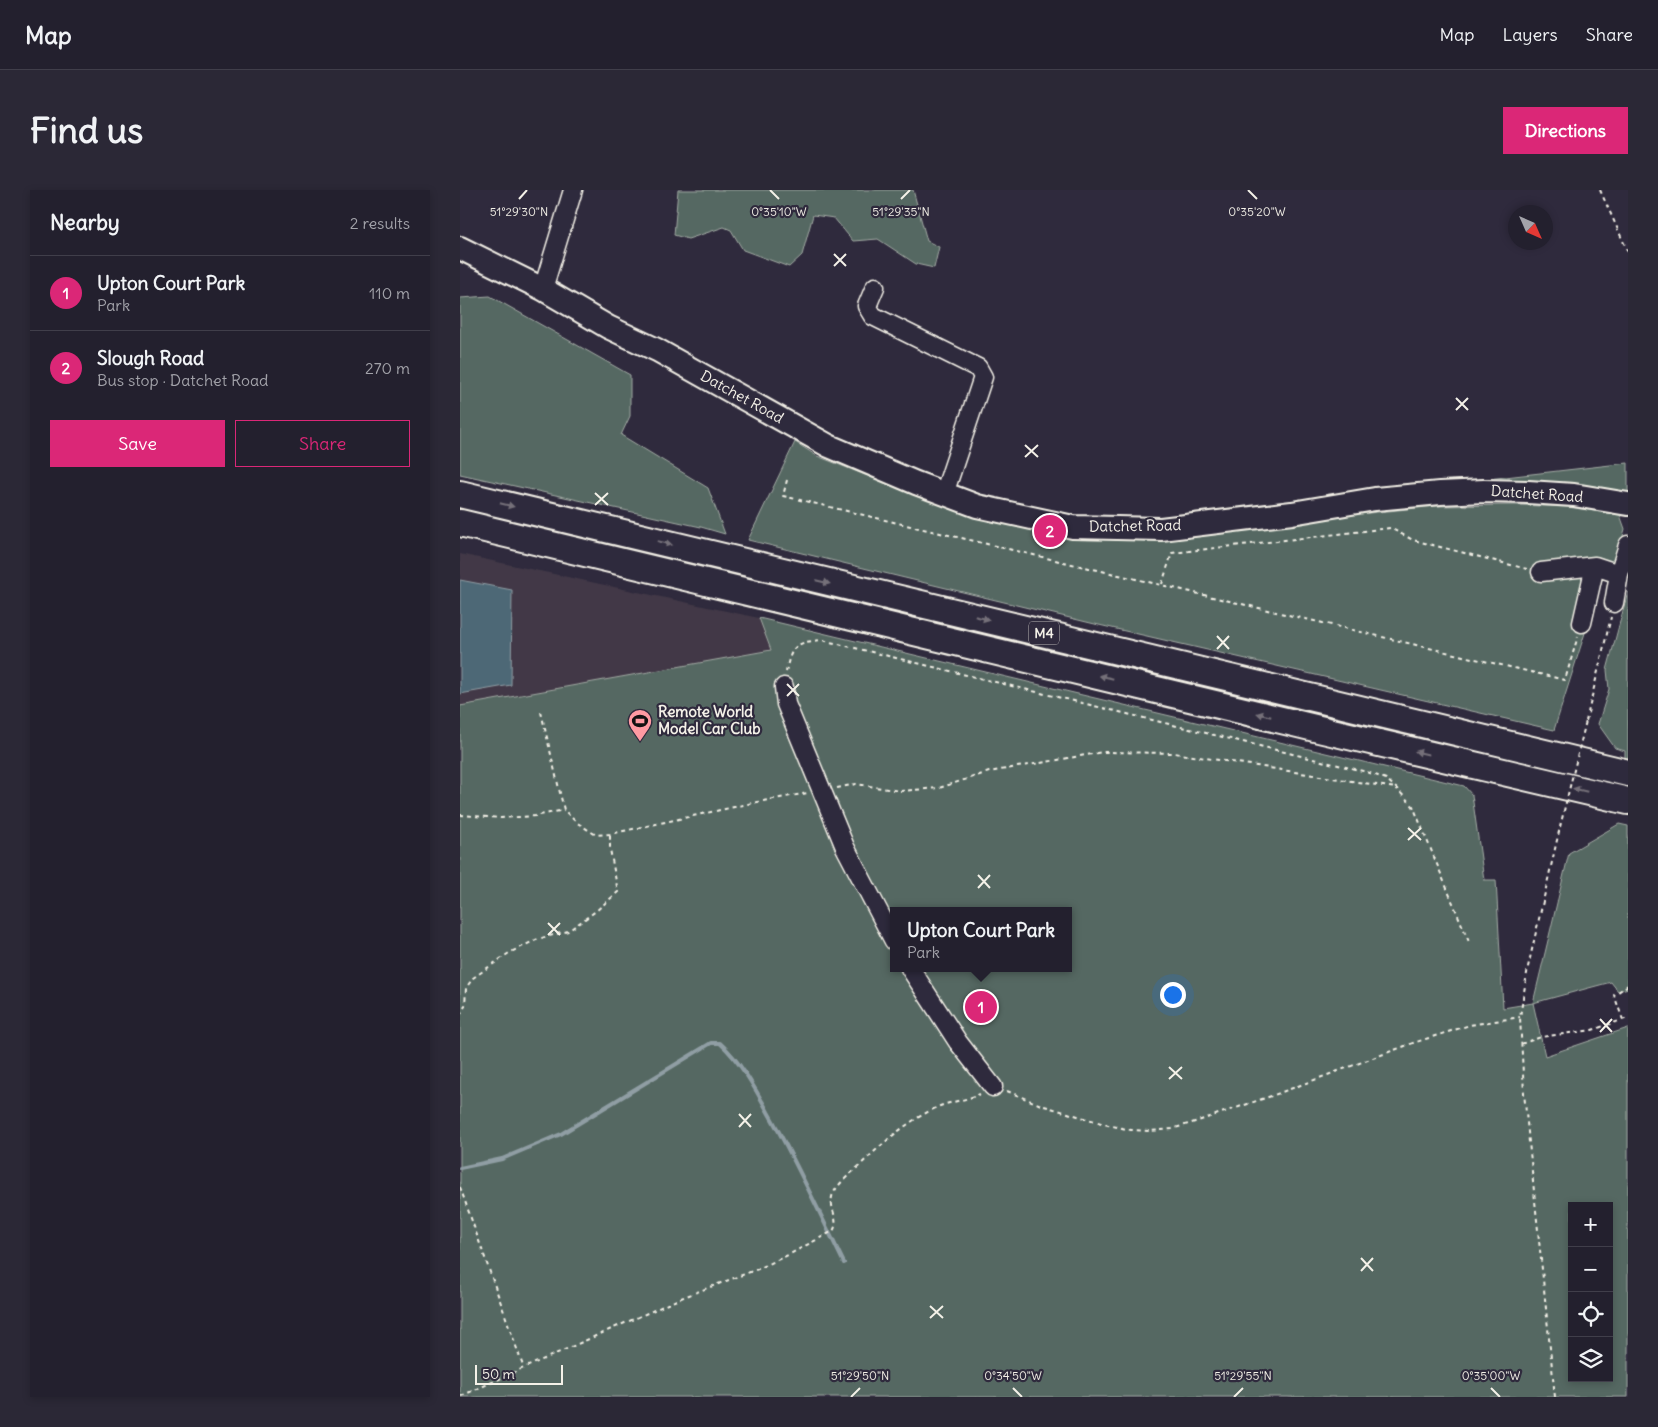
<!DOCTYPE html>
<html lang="en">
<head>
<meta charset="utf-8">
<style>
  body { margin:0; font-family:Delius,sans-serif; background:#2b2836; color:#f1f3f6 }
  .controls { position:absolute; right:15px; bottom:15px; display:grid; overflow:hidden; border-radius:0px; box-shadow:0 2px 8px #0003 }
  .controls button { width:45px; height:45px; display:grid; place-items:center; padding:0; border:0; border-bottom:1px solid #403e4a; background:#23202e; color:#f1f3f6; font:25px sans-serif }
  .compass { position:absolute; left:1048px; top:15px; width:45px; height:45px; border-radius:50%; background:#23202e; box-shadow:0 2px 8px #0003; rotate:135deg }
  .scale { position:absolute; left:15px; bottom:12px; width:88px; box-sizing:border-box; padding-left:5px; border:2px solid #f4f1e8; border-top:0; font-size:14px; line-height:18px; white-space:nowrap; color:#f4f1e8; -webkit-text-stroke:4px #2f2a3d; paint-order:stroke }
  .you { position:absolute; left:712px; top:804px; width:18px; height:18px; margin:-12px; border:4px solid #fff; border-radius:50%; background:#1a73e8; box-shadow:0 0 0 8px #1a73e833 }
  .badge { display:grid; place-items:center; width:32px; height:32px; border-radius:50%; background:#db2777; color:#fff; font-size:16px; font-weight:700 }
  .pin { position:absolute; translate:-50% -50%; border:2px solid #fff; box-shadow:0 1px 5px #0006 }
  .popup { position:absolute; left:430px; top:717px; width:182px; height:65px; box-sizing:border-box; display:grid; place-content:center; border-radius:0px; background:#23202e; filter:drop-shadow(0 1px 4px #0005); font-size:16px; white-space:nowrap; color:#a3a3aa }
  .popup b { font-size:19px; color:#f1f3f6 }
  .popup::after { content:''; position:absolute; left:50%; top:100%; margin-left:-10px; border:10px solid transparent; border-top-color:#23202e }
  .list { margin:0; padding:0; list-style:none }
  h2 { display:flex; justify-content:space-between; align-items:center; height:65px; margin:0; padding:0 20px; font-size:21px }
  h2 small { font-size:16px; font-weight:400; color:#a3a3aa }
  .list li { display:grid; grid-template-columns:32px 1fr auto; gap:15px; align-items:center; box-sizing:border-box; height:75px; padding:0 20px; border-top:1px solid #403e4a }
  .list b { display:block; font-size:19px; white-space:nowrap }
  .list p { margin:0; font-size:16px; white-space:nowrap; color:#a3a3aa }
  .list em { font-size:16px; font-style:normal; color:#a3a3aa }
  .actions { display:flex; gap:10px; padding:15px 20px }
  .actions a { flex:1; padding:11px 0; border:1px solid #db2777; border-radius:0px; text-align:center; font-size:18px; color:#db2777 }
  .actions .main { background:#db2777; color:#fff }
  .icon { flex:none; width:28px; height:28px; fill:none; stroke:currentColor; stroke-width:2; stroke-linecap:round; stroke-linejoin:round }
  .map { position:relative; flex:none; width:1168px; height:1207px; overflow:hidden; border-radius:0px }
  header { display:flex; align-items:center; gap:30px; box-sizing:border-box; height:70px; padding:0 25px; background:#23202e; border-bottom:1px solid #403e4a }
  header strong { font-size:24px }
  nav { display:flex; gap:28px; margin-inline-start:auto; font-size:18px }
  .intro { display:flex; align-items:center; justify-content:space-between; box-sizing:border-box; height:120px; padding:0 30px }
  h1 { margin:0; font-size:35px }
  .button { padding:12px 22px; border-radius:0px; background:#db2777; color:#fff; font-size:18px; font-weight:700 }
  main { display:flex; gap:30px; padding:0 30px }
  aside { flex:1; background:#23202e; border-radius:0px; box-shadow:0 2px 8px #0003 }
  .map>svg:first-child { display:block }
</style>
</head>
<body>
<header>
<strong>Map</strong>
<nav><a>Map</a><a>Layers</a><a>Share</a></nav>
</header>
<div class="intro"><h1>Find us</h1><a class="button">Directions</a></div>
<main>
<aside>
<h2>Nearby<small>2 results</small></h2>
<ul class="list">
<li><span class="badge">1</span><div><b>Upton Court Park</b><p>Park</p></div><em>110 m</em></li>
<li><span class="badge">2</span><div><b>Slough Road</b><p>Bus stop · Datchet Road</p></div><em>270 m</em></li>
</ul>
<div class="actions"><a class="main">Save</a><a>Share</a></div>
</aside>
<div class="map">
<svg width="1168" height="1207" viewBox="0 0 1168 1207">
  <rect width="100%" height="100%" fill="#2f2a3d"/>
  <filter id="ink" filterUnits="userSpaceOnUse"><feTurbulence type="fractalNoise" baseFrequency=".02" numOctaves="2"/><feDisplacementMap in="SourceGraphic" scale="10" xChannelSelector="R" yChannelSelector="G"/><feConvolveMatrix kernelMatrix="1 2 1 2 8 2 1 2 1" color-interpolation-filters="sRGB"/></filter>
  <g filter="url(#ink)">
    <path fill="#423947" d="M 0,364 L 299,428 L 311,460 L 0,516 Z"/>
    <path fill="#546862" stroke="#a4aca5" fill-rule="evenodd" d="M 218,0 L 453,0 L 467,51 L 479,57 L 474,78 L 456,74 L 418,49 L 393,51 L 374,28 L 353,25 L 342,65 L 329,77 L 283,60 L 271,40 L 264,37 L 228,49 L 214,45 Z
      M 30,106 L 170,185 L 170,226 L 161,245 L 248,298 L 265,344 L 241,337 L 0,284 L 0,108 Z
      M 335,252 L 357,266 L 494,320 L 610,346 L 802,334 L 977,316 L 1055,315 L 1108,317 L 1160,325 L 1165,339 L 1155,373 L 1147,374 L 1094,540 L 639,435 L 288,350 Z
      M 1168,273 L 1168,302 L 1096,293 L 984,294 Z
      M 1168,402 L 1168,568 L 1165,568 L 1165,561 L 1155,558 L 1138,534 L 1149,499 L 1147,480 Z
      M 299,428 L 1004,596 L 1012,605 L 1024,690 L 1036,690 L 1043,818 L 1073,813 L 1109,663 L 1159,634 L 1168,636 L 1168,798 L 1158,801 L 1151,792 L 1073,813 L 1085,866 L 1168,838 L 1168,1207 L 0,1207 L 0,516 L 311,460 ZM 434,721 L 608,721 L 608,778 L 434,778 ZM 1112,1016 L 1149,1016 L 1149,1188 L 1112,1188 Z"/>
    <path fill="#4e6776" stroke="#909ea4" d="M 0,390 L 52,400 L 51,495 L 0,504 Z"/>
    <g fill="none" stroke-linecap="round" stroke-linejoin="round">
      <path stroke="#909ea4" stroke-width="4" d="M 0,978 L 42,969 L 101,944 L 251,853 L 260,853 C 280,871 295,898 308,922 C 336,971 359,1022 384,1073"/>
      <g stroke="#f4f1e8" stroke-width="21">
        <path id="minor" d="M 415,97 L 407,116 L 413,126 L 518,178 L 523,187 L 484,304
          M 83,99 L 113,0
          M 1081,382 L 1135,376
          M 1154,413 L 1159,384 L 1168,355
          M 1122,433 L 1135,376 L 1159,384
          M 324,497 L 326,514 L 385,657 L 434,751
          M 450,778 L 498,852 L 533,897"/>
      </g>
      <g stroke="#f4f1e8" stroke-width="26">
        <path id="major" d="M 0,58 L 83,99 L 148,137 L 197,160 L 369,256 L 456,293 L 517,316 L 613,337 L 701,339 L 832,323 L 915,309 L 980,303 L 1024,301 L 1068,302 L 1114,305 L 1168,314"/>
      </g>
      <g stroke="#f4f1e8" stroke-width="30">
        <path id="highway" d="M 0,304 L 1168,583
          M 0,333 L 863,540 L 1168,611"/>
      </g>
      <path stroke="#f4f1e8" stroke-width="2" stroke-dasharray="4 4" stroke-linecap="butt" d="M 1140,0 L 1168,62
        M 327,290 L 323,306 L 1105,490 L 1118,446
        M 702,394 L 712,363 L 930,338 L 953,350 L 1067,379
        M 326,482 C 331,456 335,452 362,450 L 907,582 L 926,589 L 936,598 L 953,616 L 1009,752
        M 81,522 L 104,620 L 116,632 L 136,645 L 150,644 L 297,612 L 348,603
        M 1126,531 L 1151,427
        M 377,598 L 396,594 L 440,601 L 479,598 L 529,582 L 643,562 L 714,563 L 936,598
        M 0,625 L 41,628 L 75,626 L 104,620
        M 0,825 L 5,816 L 6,798 L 13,788 L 49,763 L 78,749 L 108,741 L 136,721 L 158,702 L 150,659 L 150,644
        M 1163,830 L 1154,805 L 1168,795
        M 1061,854 L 1081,847 L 1132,840 L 1168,828
        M 547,901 L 581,915 L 648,935 L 671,940 L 691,941 L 712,939 L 738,931 L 814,905 L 953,853 L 1010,835 L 1060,827
        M 0,997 L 63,1176
        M 1,1206 L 221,1108 L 298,1079 L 330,1064 L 373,1041 C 381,1029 366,1015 374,1002 C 380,992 389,985 398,977 C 423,953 448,930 480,916 C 493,911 507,910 520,904
        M 1095,1207 L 1064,903 L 1060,827 L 1068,777 L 1100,637"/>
      <use href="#minor" stroke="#2f2a3d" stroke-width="18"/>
      <use href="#major" stroke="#2f2a3d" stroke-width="22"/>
      <use href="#highway" stroke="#2f2a3d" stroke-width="26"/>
      <path stroke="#f4f1e8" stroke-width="2" stroke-dasharray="4 4" stroke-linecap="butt" d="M 1100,637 L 1126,531"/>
    </g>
    <defs><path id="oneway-solid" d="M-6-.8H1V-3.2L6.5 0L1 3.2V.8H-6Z" transform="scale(1.25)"/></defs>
    <g fill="#747079">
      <use href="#oneway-solid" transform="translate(47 315) rotate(14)"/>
      <use href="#oneway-solid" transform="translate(205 353) rotate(14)"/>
      <use href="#oneway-solid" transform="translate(363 392) rotate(14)"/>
      <use href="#oneway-solid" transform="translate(522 428) rotate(14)"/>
      <use href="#oneway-solid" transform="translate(646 487) rotate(-167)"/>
      <use href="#oneway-solid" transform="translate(804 525) rotate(-166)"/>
      <use href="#oneway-solid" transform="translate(962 563) rotate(-167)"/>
      <use href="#oneway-solid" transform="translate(1120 600) rotate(-167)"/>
    </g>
  </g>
  <path fill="none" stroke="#f4f1e8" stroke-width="2" d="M 310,0 L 319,9M 788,0 L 797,9M 59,9 L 67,0M 441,9 L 450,0M 374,64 L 386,76M 374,76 L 386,64M 996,208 L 1008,220M 996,220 L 1008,208M 565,255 L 578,267M 565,267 L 578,255M 135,303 L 148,315M 135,315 L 148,303M 757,446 L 769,459M 757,459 L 769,446M 327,494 L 339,506M 327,506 L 339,494M 948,638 L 961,650M 948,650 L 961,638M 518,685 L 530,698M 518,698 L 530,685M 88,733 L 100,745M 88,745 L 100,733M 1140,829 L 1152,842M 1140,842 L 1152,829M 709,877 L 722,889M 709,889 L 722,877M 279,924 L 291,937M 279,937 L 291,924M 901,1068 L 913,1081M 901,1081 L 913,1068M 470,1116 L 483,1128M 470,1128 L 483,1116M 553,1198 L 562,1207M 1031,1198 L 1040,1207M 391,1207 L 400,1198M 774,1207 L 783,1198"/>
  <defs>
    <g id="stadium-pin" transform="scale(1.25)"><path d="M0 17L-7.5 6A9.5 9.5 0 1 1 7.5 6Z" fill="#ff9aa2" stroke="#2f2a3d"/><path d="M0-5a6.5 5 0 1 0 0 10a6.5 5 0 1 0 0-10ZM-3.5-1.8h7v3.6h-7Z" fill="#111"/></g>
  </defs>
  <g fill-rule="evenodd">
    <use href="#stadium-pin" x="180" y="531"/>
  </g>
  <g text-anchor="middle" stroke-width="4.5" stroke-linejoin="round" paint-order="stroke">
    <rect fill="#2f2a3d" stroke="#b9b5b5" stroke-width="1" x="569" y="431.5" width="30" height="23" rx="4"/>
    <g font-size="14" font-weight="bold" fill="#f4f1e8">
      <text x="584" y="448">M4</text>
    </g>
    <g font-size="15" fill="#f4f1e8" stroke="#2f2a3d">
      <text transform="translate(282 207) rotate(29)" y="5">Datchet Road</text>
      <text transform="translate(1077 304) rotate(4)" y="5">Datchet Road</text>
      <text transform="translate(675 336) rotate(-1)" y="5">Datchet Road</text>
    </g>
    <g font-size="15" font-weight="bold" fill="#f4f1e8" stroke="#2f2a3d" text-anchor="start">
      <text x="198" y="527">Remote World<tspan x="198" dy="17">Model Car Club</tspan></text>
    </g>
  </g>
  <g font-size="12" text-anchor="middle" fill="#f4f1e8" stroke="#2f2a3d" stroke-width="4.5" stroke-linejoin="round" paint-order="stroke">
    <text x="59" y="26">51°29'30"N</text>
    <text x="319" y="26">0°35'10"W</text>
    <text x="441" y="26">51°29'35"N</text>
    <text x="797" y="26">0°35'20"W</text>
    <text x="553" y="1190">0°34'50"W</text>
    <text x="783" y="1190">51°29'55"N</text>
    <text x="400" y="1190">51°29'50"N</text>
    <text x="1031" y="1190">0°35'00"W</text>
  </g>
</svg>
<div class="controls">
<button>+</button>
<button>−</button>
<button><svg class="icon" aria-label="locate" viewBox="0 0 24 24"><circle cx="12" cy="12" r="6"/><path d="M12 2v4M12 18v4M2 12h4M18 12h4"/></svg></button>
<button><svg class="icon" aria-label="layers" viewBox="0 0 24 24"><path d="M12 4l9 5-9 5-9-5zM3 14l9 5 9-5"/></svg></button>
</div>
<svg class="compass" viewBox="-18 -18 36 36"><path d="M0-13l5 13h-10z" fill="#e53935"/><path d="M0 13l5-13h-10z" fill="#a3a3aa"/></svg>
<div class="scale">50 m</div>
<div class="you"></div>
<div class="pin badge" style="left:521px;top:817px">1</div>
<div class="popup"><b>Upton Court Park</b>Park</div>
<div class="pin badge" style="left:590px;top:341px">2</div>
</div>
</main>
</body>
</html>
